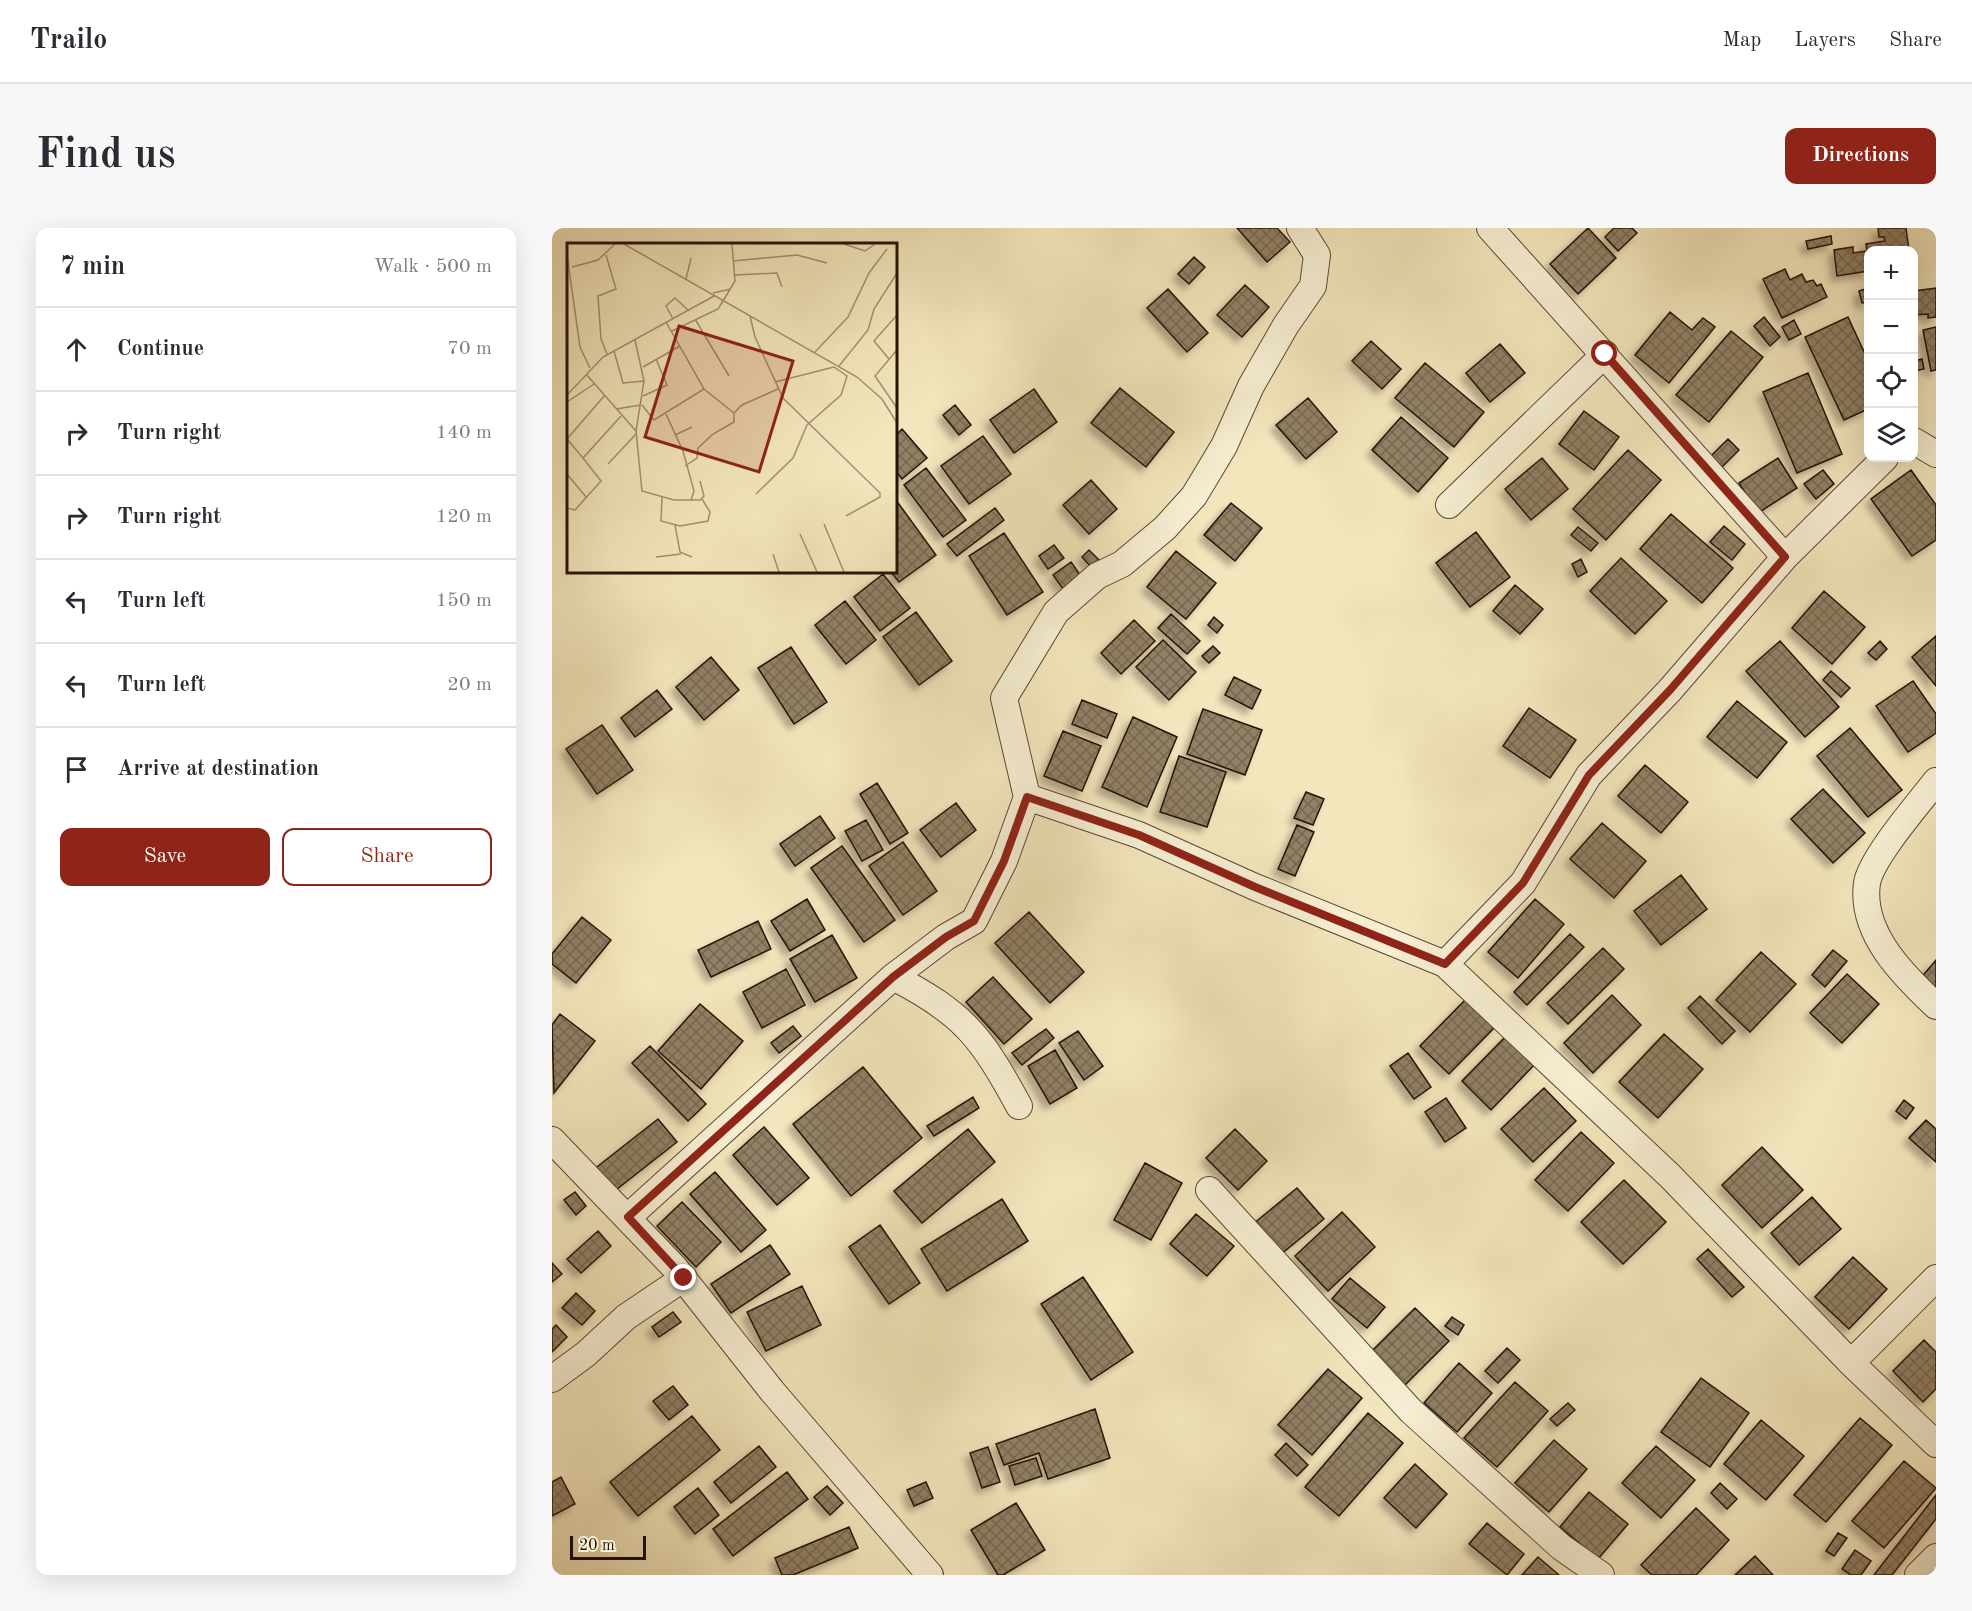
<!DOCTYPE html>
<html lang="en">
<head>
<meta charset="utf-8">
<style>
  body { margin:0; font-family:"Old Standard TT",serif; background:#f7f7f7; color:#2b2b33 }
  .controls { position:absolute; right:18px; top:18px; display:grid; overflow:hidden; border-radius:12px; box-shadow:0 6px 24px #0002 }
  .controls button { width:54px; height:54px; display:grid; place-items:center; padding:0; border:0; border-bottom:2px solid #e1e1e2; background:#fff; color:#2b2b33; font:30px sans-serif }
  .scale { position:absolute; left:18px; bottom:15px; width:76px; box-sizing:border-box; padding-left:6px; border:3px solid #271207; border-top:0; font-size:16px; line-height:21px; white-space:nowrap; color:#271207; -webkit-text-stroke:4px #f7efd3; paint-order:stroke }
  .stop { position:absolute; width:18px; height:18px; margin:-14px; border:4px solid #8f2418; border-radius:50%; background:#fff }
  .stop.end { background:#8f2418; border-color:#fff; box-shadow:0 2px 6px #0008 }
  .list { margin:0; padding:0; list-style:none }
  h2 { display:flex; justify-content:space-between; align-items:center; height:78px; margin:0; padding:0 24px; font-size:26px }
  h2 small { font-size:20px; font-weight:400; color:#7c7c81 }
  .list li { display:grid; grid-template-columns:39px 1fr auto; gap:18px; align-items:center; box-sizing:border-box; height:84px; padding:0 24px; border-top:2px solid #e1e1e2 }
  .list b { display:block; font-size:22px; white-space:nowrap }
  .list em { font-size:20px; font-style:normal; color:#7c7c81 }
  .actions { display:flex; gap:12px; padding:18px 24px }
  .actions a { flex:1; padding:14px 0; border:2px solid #8f2418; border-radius:12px; text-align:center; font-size:21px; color:#8f2418 }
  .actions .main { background:#8f2418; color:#fff }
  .icon { flex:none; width:33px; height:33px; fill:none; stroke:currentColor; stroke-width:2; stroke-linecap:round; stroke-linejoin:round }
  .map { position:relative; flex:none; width:1384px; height:1347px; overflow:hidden; border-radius:12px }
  header { display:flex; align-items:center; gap:36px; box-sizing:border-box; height:84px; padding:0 30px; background:#fff; border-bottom:2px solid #e1e1e2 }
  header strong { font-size:28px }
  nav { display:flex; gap:33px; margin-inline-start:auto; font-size:21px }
  .intro { display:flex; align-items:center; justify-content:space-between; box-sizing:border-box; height:144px; padding:0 36px }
  h1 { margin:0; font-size:42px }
  .button { padding:15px 27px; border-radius:12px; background:#8f2418; color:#fff; font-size:21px; font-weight:700 }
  main { display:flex; gap:36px; padding:0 36px }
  aside { flex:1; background:#fff; border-radius:12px; box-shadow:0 6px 24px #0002 }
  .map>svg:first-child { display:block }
</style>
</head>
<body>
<header>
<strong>Trailo</strong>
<nav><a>Map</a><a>Layers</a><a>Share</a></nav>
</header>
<div class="intro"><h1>Find us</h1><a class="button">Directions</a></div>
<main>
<aside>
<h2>7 min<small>Walk · 500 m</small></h2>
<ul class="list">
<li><svg class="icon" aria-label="ahead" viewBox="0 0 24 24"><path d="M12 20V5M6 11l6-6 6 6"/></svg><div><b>Continue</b></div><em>70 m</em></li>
<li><svg class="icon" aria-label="right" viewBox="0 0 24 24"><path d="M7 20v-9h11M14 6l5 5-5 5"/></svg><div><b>Turn right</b></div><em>140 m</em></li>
<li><svg class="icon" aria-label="right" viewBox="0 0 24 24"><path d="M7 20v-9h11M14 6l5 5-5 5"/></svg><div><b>Turn right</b></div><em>120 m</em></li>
<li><svg class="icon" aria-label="left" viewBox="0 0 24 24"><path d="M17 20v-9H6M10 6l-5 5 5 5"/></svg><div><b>Turn left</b></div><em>150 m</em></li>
<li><svg class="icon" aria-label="left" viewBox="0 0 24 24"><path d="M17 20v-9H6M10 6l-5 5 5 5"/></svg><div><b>Turn left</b></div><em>20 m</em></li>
<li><svg class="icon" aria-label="arrive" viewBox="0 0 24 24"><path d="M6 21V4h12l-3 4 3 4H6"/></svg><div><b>Arrive at destination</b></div></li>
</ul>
<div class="actions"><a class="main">Save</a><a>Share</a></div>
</aside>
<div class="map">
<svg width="1384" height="1347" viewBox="0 0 1384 1347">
  <defs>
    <pattern id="building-cross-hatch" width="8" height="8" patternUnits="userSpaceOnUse" patternTransform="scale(1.5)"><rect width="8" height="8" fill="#918065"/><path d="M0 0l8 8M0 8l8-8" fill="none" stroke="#766751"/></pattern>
    <filter id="shadow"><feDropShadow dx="-5.5" dy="5.5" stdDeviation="3" flood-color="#0004"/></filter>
  </defs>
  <rect width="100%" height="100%" fill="#f3e6bc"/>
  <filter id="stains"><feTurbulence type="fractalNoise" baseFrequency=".00333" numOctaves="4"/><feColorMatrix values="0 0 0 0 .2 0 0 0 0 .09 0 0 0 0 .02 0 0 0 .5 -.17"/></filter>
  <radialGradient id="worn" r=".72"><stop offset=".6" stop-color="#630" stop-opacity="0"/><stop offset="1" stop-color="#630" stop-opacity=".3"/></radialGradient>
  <path fill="url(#building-cross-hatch)" stroke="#271207" stroke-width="1.5" filter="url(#shadow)" d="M 685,0 L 725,0 L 738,14 L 715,34 Z
    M 1036,0 L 1064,30 L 1026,66 L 998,36 Z
    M 1062,0 L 1080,0 L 1085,5 L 1066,23 L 1053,9 Z
    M 1326,0 L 1354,0 L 1357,22 L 1316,22 L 1316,43 L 1285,48 L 1282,22 L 1301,19 L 1301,25 L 1315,23 L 1314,16 L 1333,13 L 1332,9 L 1327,9 Z
    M 1279,8 L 1280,16 L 1256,21 L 1254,13 Z
    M 642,29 L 653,39 L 637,56 L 626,46 Z
    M 1233,41 L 1238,52 L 1250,46 L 1254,54 L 1261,52 L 1265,58 L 1269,56 L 1275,69 L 1230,90 L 1211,51 Z
    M 693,57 L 717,79 L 690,109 L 665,87 Z
    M 1316,60 L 1316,74 L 1310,75 L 1307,63 Z
    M 1384,60 L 1384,89 L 1376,90 L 1376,86 L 1362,87 L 1362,63 Z
    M 616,61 L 656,105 L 635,124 L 595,80 Z
    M 1118,84 L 1140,102 L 1151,90 L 1163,99 L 1117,155 L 1083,127 Z
    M 1212,89 L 1228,109 L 1218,118 L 1202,98 Z
    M 1296,89 L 1314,128 L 1316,126 L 1316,181 L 1292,192 L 1253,109 Z
    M 1242,92 L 1249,106 L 1237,112 L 1230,99 Z
    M 1384,99 L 1384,142 L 1379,143 L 1371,102 Z
    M 1179,103 L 1211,129 L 1157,194 L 1124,167 Z
    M 819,113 L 849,141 L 830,161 L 800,133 Z
    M 948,116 L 973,145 L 938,174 L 914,145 Z
    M 1370,131 L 1372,141 L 1362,143 L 1362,133 Z
    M 873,135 L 932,184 L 902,219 L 843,170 Z
    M 1256,145 L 1290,226 L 1245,245 L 1211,164 Z
    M 568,160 L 622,204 L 594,239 L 539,195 Z
    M 482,161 L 505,194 L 462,225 L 438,192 Z
    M 756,170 L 785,204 L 754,231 L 724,197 Z
    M 403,177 L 419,197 L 407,207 L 391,187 Z
    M 1032,183 L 1067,209 L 1042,242 L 1007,216 Z
    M 849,189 L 896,230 L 866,264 L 820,222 Z
    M 350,201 L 375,230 L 350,251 L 344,243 L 344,207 Z
    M 431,208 L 459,246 L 417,276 L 389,238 Z
    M 1176,211 L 1187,222 L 1167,242 L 1156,231 Z
    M 1076,222 L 1109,252 L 1054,312 L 1021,281 Z
    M 990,230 L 1016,261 L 979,292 L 953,261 Z
    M 1226,230 L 1245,260 L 1206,285 L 1187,255 Z
    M 374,240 L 414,292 L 391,309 L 352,257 Z
    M 1271,242 L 1282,256 L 1264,271 L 1252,256 Z
    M 1359,242 L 1384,277 L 1384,312 L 1360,328 L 1319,271 Z
    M 539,252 L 565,281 L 537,306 L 511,277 Z
    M 344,272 L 384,327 L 347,354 L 339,344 L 344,344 Z
    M 679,275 L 710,300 L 683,333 L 652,307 Z
    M 443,280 L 452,292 L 405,328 L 395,316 Z
    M 1119,286 L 1181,340 L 1150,375 L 1088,321 Z
    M 1172,298 L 1193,316 L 1180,332 L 1158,314 Z
    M 1026,299 L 1046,315 L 1039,323 L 1019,307 Z
    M 924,304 L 958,349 L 918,379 L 884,335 Z
    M 452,305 L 491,364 L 455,387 L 417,328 Z
    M 502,317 L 512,330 L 496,341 L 487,328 Z
    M 537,322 L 547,332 L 539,339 L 530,329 Z
    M 624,323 L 664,355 L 634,391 L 595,359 Z
    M 1069,330 L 1115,373 L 1083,406 L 1038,363 Z
    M 1029,331 L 1035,344 L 1026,349 L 1020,336 Z
    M 519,334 L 529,348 L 511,361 L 501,347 Z
    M 331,346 L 358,380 L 328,403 L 302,369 Z
    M 963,357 L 991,381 L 968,406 L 941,383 Z
    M 1272,363 L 1313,399 L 1280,436 L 1240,400 Z
    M 293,373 L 324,412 L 294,436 L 263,397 Z
    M 364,384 L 400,433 L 367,457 L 331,409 Z
    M 619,386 L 648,413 L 635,426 L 606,400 Z
    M 662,389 L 671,397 L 665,405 L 656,397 Z
    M 582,392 L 603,413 L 569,446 L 549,425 Z
    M 1384,408 L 1384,458 L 1360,429 Z
    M 611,412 L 644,444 L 617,472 L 584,439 Z
    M 1228,413 L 1287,479 L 1253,509 L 1194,443 Z
    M 1328,413 L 1335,421 L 1324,432 L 1316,425 Z
    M 661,418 L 668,425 L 657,435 L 650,428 Z
    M 239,419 L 275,474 L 242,496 L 206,440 Z
    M 159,429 L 187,462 L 152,492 L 124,459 Z
    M 1279,443 L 1298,460 L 1289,469 L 1271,452 Z
    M 682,449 L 709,462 L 700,481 L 673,467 Z
    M 1361,453 L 1384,486 L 1384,505 L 1356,524 L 1324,478 Z
    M 105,462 L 120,481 L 83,509 L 69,490 Z
    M 530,472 L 565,486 L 555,510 L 520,496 Z
    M 1185,473 L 1235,514 L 1205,550 L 1155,509 Z
    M 977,480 L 1024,512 L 998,550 L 951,518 Z
    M 651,481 L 710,502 L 693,547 L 635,526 Z
    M 581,489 L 625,509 L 595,579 L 550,559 Z
    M 50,497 L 81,542 L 45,566 L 14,521 Z
    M 1298,500 L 1350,562 L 1316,589 L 1265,528 Z
    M 511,503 L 549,518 L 530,563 L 492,548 Z
    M 627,528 L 674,544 L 655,599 L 608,584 Z
    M 1093,537 L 1136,574 L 1109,605 L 1066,568 Z
    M 325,555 L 356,605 L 338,616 L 308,566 Z
    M 1271,561 L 1313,605 L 1281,635 L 1239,591 Z
    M 754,564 L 772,571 L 761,597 L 742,590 Z
    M 404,575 L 424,602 L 389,629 L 368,602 Z
    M 268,588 L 283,610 L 243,638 L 228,616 Z
    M 314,592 L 331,622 L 310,633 L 293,603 Z
    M 1050,595 L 1094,633 L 1062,670 L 1018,631 Z
    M 745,597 L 762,604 L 743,648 L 726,641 Z
    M 351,614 L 385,663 L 351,687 L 317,638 Z
    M 290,618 L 343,692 L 312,714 L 259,640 Z
    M 1129,647 L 1155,681 L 1109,717 L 1082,683 Z
    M 255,671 L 273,702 L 238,723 L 219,693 Z
    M 983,671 L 1012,696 L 966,750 L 936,724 Z
    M 477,684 L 532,744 L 498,775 L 443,715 Z
    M 30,689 L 59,712 L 24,755 L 0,736 L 0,726 Z
    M 206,693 L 219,721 L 159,749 L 146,722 Z
    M 1018,706 L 1032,719 L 975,777 L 962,764 Z
    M 280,707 L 305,750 L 263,774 L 238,731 Z
    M 1051,720 L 1072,741 L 1016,796 L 995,775 Z
    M 1281,722 L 1295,733 L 1273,759 L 1260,747 Z
    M 1209,724 L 1244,756 L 1198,804 L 1164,772 Z
    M 1384,732 L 1384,765 L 1368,751 Z
    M 234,741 L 253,777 L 210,800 L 191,764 Z
    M 1295,746 L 1327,776 L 1290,815 L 1258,785 Z
    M 441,749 L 480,791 L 452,816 L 414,774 Z
    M 1060,767 L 1089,797 L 1041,845 L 1012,815 Z
    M 1148,768 L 1183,803 L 1170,816 L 1136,780 Z
    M 916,769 L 945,797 L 897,846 L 868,818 Z
    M 148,776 L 191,813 L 149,861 L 106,823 Z
    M 8,786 L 43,813 L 2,865 L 0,797 Z
    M 241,798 L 249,808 L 227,825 L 219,815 Z
    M 494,801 L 502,810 L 470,837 L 460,825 Z
    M 526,803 L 551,838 L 532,852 L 507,815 Z
    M 956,806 L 985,834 L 939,882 L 910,853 Z
    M 1112,806 L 1151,841 L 1106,890 L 1067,854 Z
    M 98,818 L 154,876 L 136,893 L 80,835 Z
    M 503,822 L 525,860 L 498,876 L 476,838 Z
    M 856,825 L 879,859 L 862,871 L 838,838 Z
    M 311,839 L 370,910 L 299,968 L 241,896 Z
    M 992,860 L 1024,893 L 981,934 L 949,901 Z
    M 421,869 L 427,880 L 382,908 L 375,898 Z
    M 894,870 L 914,900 L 893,914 L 873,884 Z
    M 1352,872 L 1362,880 L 1354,891 L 1344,883 Z
    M 106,891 L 125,914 L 60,965 L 41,942 Z
    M 1374,892 L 1384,901 L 1384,934 L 1357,910 Z
    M 212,899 L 257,950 L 225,977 L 181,927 Z
    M 416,901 L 443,934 L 370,995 L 342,963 Z
    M 683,901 L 715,933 L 686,962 L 654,930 Z
    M 1029,904 L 1062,935 L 1016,983 L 983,952 Z
    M 1210,919 L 1251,962 L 1210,1000 L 1170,957 Z
    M 593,935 L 630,955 L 599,1012 L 562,992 Z
    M 163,944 L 214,1002 L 189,1024 L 138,966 Z
    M 1072,952 L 1114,994 L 1071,1036 L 1029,994 Z
    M 745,960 L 772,991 L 728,1027 L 701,996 Z
    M 23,964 L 34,978 L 24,987 L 12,972 Z
    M 1260,969 L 1289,1001 L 1247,1037 L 1219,1005 Z
    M 450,971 L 476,1013 L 395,1063 L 369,1021 Z
    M 130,974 L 169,1014 L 144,1039 L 105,998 Z
    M 790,984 L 823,1019 L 776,1063 L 743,1028 Z
    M 644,986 L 682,1018 L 655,1048 L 618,1016 Z
    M 328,997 L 368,1055 L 337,1076 L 297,1019 Z
    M 46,1003 L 59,1018 L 29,1045 L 15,1031 Z
    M 218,1017 L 238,1046 L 179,1085 L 159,1056 Z
    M 1156,1021 L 1192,1059 L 1180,1069 L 1145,1031 Z
    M 1301,1029 L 1335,1061 L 1297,1101 L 1263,1069 Z
    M 0,1035 L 10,1046 L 0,1054 Z
    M 531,1049 L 581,1124 L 539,1152 L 489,1076 Z
    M 798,1050 L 833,1079 L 815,1100 L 780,1071 Z
    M 250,1058 L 269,1097 L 214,1123 L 195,1084 Z
    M 24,1065 L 43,1083 L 30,1097 L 10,1080 Z
    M 863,1080 L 897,1113 L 852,1158 L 818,1125 Z
    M 121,1084 L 129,1094 L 107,1109 L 100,1099 Z
    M 900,1089 L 912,1097 L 906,1107 L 893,1098 Z
    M 4,1097 L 15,1109 L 0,1124 L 0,1101 Z
    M 1372,1112 L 1384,1124 L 1384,1161 L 1371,1174 L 1341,1143 Z
    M 955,1120 L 968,1132 L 946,1155 L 933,1143 Z
    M 907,1135 L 940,1165 L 905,1204 L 872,1175 Z
    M 776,1141 L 810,1170 L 760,1227 L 726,1197 Z
    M 1149,1150 L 1197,1185 L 1158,1239 L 1109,1204 Z
    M 963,1154 L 996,1183 L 945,1239 L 912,1210 Z
    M 121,1158 L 136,1177 L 117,1192 L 101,1173 Z
    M 1016,1175 L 1023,1182 L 1005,1198 L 998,1191 Z
    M 543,1181 L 558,1230 L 496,1251 L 487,1225 L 452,1237 L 444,1216 Z
    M 816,1185 L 851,1215 L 787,1288 L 753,1259 Z
    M 140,1188 L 168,1222 L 86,1288 L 58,1254 Z
    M 1308,1190 L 1340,1217 L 1274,1294 L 1242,1267 Z
    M 1209,1192 L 1252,1228 L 1214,1272 L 1172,1236 Z
    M 1002,1212 L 1035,1241 L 997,1284 L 963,1255 Z
    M 734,1215 L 756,1237 L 745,1248 L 723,1227 Z
    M 207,1218 L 224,1239 L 179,1275 L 162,1254 Z
    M 1104,1218 L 1143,1252 L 1109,1290 L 1070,1255 Z
    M 436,1219 L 448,1254 L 430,1260 L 418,1225 Z
    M 484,1230 L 490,1248 L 463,1257 L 457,1238 Z
    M 1352,1233 L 1384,1260 L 1332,1320 L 1300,1293 Z
    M 863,1236 L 895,1266 L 864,1300 L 832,1270 Z
    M 235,1244 L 256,1271 L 181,1328 L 161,1301 Z
    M 9,1249 L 23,1276 L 0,1288 L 0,1254 Z
    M 374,1254 L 381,1270 L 362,1278 L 355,1262 Z
    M 1168,1255 L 1185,1271 L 1175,1281 L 1159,1265 Z
    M 275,1258 L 291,1275 L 278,1287 L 262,1269 Z
    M 146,1260 L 167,1287 L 143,1306 L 122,1279 Z
    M 1037,1264 L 1076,1296 L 1046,1331 L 1008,1299 Z
    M 1384,1267 L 1384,1291 L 1340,1347 L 1322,1347 Z
    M 464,1275 L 493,1322 L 451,1347 L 446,1347 L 419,1302 Z
    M 1144,1280 L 1177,1312 L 1144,1347 L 1100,1347 L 1089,1337 Z
    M 935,1295 L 972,1326 L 955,1347 L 917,1316 Z
    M 297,1299 L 306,1320 L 241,1347 L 230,1347 L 223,1330 Z
    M 1286,1305 L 1295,1310 L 1282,1328 L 1274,1323 Z
    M 1303,1322 L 1319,1333 L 1309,1347 L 1299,1347 L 1290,1341 Z
    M 1203,1328 L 1221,1347 L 1183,1347 Z
    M 986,1329 L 1007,1347 L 970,1347 Z"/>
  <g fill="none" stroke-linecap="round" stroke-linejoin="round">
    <g stroke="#5a4734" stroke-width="28">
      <path id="minor" d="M 748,0 L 765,27 L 761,58 L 734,97 L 699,158 L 672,218 L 642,268 L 613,300 L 570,336 L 545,348 L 504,384 L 452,470 L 475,569 L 587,607 L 703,659 L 893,736 L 1118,948 L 1299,1135 L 1384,1216
        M 938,0 L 1233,329
        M 1362,213 L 1384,226
        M 897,277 L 1053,126
        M 1384,553 C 1367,575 1319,630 1315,655 C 1308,705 1351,747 1384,778
        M 893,736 L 971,655 L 1037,547 L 1118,462 L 1233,329 L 1333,230
        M 341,749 C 412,785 430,810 467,878
        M 0,912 L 123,1040 L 220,1163 L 378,1347
        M 657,962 L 859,1183 L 1009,1319 L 1049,1347
        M 76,989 L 341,749 L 394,709 L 422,693 L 452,633 L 475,569
        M 1299,1135 L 1384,1050
        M 0,1151 L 34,1126 L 74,1089 L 132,1050
        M 1366,1347 L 1384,1329"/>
    </g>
    <use href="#minor" stroke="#f7efd3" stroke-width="26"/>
  </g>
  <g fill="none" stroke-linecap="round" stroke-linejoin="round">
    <path stroke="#8f2418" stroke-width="8" d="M 132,1050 L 76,989 L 341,749 L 394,709 L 422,693 L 452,633 L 475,569 L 587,607 L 703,659 L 893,736 L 971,655 L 1037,547 L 1118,462 L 1233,329 L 1053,126"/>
  </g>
  <g transform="translate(15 15)">
    <rect width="330" height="330" fill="#f3e6bc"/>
    <path fill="none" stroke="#a19174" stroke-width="1.5" d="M 57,1 L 290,134 L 315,156 L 330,180M 277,1 L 298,8 L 308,1M 0,12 L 13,104 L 23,125M 39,12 L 49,46 L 31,53 L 34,96 L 40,111M 166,18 L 230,12 L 260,20M 5,24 L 31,17 L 48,1M 168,32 L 210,30 L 215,44M 119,36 L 124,15M 146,50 L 164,46M 156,58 L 168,38 L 165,1M 183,73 L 188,94 L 216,155 L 313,250 L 313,254 L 279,273M 106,76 L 99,63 L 108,55 L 122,68M 128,76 L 162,133M 99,79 L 137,146 L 167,170 L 167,179 L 146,191 L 131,205 L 130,215 L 118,223M 105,88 L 151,66 L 156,58M 68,97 L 77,138 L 69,188 L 75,248 L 107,257 L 133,257 L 137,253 L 133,238M 330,107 L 308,133 L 330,165M 47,108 L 56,140 L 77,138M 248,109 L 281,74 L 302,30 L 320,6M 322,116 L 307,98 L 330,72M 272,123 L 301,87 L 307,66 L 330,30M 76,124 L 113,103M 19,131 L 69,188M 208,139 L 267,124M 0,152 L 36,114 L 147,53M 76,153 L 100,142 L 89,116M 0,159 L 27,141M 75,162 L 87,177 L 137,146M 49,166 L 74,162M 167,170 L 175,162 L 211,146M 99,171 L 116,208 L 127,248 L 124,257M 108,192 L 125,184M 0,196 L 16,215 L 54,173M 0,196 L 38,152M 41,221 L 69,191M 0,231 L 19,254M 189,251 L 226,215 L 240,182 L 274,152 L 280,133 L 267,124M 95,254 L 94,278 L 113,283 L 141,278 L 143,269 L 135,256M 0,265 L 8,267 L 34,238 L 16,215M 257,281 L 277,329M 108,282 L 113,309 L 125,314M 233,291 L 250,329M 206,311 L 212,329M 89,314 L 114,311"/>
    <path fill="#8f2418" fill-opacity="0.15" stroke="#8f2418" stroke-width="3" d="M 112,83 L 226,118 L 192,229 L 78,194 Z"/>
    <rect width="330" height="330" fill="none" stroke="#271207" stroke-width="3"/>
  </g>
  <rect width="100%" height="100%" filter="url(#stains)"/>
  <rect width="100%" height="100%" fill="url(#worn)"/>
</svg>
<div class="controls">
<button>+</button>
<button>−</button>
<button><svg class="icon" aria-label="locate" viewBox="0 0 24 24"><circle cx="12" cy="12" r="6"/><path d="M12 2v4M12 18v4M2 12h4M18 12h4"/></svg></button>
<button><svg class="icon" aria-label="layers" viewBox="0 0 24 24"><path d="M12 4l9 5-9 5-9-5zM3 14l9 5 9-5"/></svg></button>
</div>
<div class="scale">20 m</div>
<div class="stop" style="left:1053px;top:126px"></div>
<div class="stop end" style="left:132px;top:1050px"></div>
</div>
</main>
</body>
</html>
